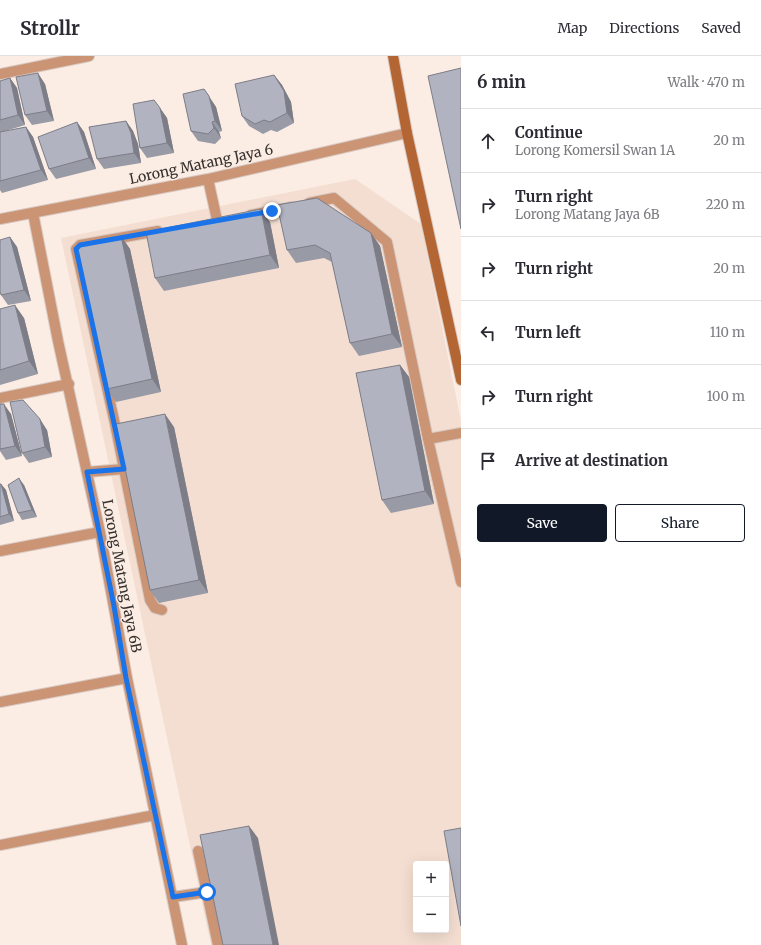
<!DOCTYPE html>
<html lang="en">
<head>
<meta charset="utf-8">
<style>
  body { margin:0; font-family:Merriweather,serif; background:#f7f7f7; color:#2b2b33 }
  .controls { position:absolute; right:12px; bottom:12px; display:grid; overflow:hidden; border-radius:4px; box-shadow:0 4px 16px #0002 }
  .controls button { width:36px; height:36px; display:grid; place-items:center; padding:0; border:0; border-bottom:1px solid #e1e1e2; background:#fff; color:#2b2b33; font:20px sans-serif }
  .stop { position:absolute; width:12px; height:12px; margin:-9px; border:3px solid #1a73e8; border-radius:50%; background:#fff }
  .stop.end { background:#1a73e8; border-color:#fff; box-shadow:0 1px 4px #0008 }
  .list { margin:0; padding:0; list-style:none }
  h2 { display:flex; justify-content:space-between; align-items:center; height:52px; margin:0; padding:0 16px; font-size:17px }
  h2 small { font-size:13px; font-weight:400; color:#7c7c81 }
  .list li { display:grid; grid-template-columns:26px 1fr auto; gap:12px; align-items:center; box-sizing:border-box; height:64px; padding:0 16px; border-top:1px solid #e1e1e2 }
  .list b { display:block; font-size:15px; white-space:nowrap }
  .list p { margin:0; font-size:13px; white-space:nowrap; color:#7c7c81 }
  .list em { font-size:13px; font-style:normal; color:#7c7c81 }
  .actions { display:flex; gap:8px; padding:12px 16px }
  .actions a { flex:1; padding:9px 0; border:1px solid #111827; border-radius:4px; text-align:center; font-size:14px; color:#111827 }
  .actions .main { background:#111827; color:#fff }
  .icon { flex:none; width:22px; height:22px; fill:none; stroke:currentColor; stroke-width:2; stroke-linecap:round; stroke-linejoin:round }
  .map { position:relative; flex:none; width:461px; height:889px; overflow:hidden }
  header { display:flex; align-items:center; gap:24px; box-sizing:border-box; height:56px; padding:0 20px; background:#fff; border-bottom:1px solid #e1e1e2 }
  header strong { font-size:19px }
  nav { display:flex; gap:22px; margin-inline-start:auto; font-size:14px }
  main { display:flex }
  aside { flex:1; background:#fff }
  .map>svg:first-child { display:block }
</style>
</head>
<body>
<header>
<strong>Strollr</strong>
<nav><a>Map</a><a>Directions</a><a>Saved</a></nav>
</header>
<main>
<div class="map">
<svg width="461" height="889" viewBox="0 0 461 889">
  <rect width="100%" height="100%" fill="#fbece4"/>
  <path fill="#f4ded1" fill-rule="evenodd" d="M 355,123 L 421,168 L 461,365 L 461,889 L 211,889 L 61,182 ZM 416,808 L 446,808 L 446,874 L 416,874 Z"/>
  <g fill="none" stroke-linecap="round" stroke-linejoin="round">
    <g stroke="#d8cac3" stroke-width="12">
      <path id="street" d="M 0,18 L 89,0
        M 208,123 L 217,164
        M 309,147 L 334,142 L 387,186 L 428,383 L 461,526
        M 33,157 L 58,285 L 100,476 L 127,622 L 182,889
        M 251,159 L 292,151
        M 0,163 L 208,123 L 407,77
        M 158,175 L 80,189 L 76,193 L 115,368 L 150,544 L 155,552 L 162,554
        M 0,342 L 69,328
        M 428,383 L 461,377
        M 87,416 L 124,413
        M 0,495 L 100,476
        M 0,646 L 127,622
        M 0,789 L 155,759
        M 198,795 L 218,889
        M 173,841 L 207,836"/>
    </g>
    <g stroke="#d8cac3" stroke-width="12">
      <path id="secondary" d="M 393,0 L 407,77 L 461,324"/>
    </g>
    <use href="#street" stroke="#cb9475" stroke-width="10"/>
    <use href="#secondary" stroke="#b46534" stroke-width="10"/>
  </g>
  <path fill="#989aa6" d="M 274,19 L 282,29 L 291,46 L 294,67 L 277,76 L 271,74 L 263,78 L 249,70 L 242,60 Z
    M 10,22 L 17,32 L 25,69 L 2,76 L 26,71 L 33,81 L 48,124 L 2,137 L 0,134 L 0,25 Z
    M 45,28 L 54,65 L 32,69 L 25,59 Z
    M 204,33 L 216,51 L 222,75 L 219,76 L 221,82 L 215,88 L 198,85 L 191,75 Z
    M 160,52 L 167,62 L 174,97 L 147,102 L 140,92 Z
    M 126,65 L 133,75 L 138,88 L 141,107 L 104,113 L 97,103 Z
    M 77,66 L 84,76 L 96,113 L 56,123 L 49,113 Z
    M 270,166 L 279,212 L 164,235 L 155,222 Z
    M 371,177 L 380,190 L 402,291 L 359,300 L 350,287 L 332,206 L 324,202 L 296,207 L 287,194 Z
    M 121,180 L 130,193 L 161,336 L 116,346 L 107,333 Z
    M 10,181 L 17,191 L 31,245 L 8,249 L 1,239 Z
    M 0,253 L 24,262 L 38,318 L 0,329 Z
    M 400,309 L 409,321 L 434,448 L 391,457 L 382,444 Z
    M 0,348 L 11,358 L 22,400 L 6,404 L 0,395 Z
    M 174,371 L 208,537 L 159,547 L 150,534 Z
    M 47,374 L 52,401 L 29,407 L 22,397 Z
    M 0,428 L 1,428 L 6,434 L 14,465 L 0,469 Z
    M 24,429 L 37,461 L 22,464 L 18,457 Z"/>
  <path fill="#7c7d87" d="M 38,17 L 45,28 L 54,65 L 47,55 Z
    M 274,19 L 282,29 L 291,46 L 294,67 L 287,57 Z
    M 10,22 L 17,32 L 25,69 L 18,59 Z
    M 204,33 L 216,51 L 222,75 L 215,65 Z
    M 160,52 L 167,62 L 174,97 L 167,87 Z
    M 126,65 L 133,75 L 138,88 L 141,107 L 134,97 Z
    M 77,66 L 84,76 L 96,113 L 89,102 Z
    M 212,66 L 219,76 L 221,82 L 214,72 Z
    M 26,71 L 33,81 L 48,124 L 41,114 Z
    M 261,153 L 270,166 L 279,212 L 270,199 Z
    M 371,177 L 380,190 L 402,291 L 392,278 Z
    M 121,180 L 130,193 L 161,336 L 152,323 Z
    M 10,181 L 17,191 L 31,245 L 24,234 Z
    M 15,249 L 24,262 L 38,318 L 29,305 Z
    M 400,309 L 409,321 L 434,448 L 425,435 Z
    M 4,348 L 11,358 L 22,400 L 15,390 Z
    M 165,358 L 174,371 L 208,537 L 199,524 Z
    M 40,363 L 47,374 L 52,401 L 45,391 Z
    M 19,422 L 24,429 L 37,461 L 32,454 Z
    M 1,428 L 6,434 L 14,465 L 9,458 Z
    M 249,770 L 258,782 L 279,889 L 273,889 Z"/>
  <path fill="#b1b3c1" stroke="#7c7d87" d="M 461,12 L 461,173 L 428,20 Z
    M 38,17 L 47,55 L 25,59 L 16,21 Z
    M 274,19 L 284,35 L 287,57 L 270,66 L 264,64 L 255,68 L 242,60 L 235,28 Z
    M 10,22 L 18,59 L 0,64 L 0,25 Z
    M 204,33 L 209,40 L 215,65 L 212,66 L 214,72 L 208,78 L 191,75 L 183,38 Z
    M 154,44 L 160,52 L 167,87 L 140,92 L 133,48 Z
    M 126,65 L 131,77 L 134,97 L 97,103 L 89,71 Z
    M 77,66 L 89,102 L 49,113 L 38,81 Z
    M 26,71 L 41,114 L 0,125 L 0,76 Z
    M 317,142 L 371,177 L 392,278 L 350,287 L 330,197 L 315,189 L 287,194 L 277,149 Z
    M 261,153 L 270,199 L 155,222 L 146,176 Z
    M 121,180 L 152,323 L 107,333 L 76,190 Z
    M 10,181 L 24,234 L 1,239 L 0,235 L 0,184 Z
    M 15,249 L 29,305 L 0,314 L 0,253 Z
    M 400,309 L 425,435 L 382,444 L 356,317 Z
    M 23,344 L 40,363 L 45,391 L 22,397 L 10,346 Z
    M 0,348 L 4,348 L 15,390 L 0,393 Z
    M 165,358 L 199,524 L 150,534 L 116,368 Z
    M 19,422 L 32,454 L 18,457 L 8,429 Z
    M 0,428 L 1,428 L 9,458 L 0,461 Z
    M 249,770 L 273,889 L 223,889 L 200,779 Z
    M 461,772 L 461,870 L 444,775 Z"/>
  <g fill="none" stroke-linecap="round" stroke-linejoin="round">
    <path stroke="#1a73e8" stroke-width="5" d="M 207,836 L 173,841 L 126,622 L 114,550 L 87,416 L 124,413 L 76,193 L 80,189 L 272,155"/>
  </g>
  <g text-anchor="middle" stroke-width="3" stroke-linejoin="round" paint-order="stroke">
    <g font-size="14" fill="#36302d" stroke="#fbece4">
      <text transform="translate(201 108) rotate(-12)" y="5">Lorong Matang Jaya 6</text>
      <text transform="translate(122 520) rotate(79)" y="5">Lorong Matang Jaya 6B</text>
    </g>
  </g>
</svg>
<div class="controls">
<button>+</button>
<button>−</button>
</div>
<div class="stop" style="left:207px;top:836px"></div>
<div class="stop end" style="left:272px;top:155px"></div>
</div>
<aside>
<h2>6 min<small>Walk · 470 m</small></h2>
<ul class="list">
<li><svg class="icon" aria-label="ahead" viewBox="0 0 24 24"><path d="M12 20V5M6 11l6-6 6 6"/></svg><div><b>Continue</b><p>Lorong Komersil Swan 1A</p></div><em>20 m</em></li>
<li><svg class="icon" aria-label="right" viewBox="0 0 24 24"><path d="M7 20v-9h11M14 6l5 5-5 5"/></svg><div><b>Turn right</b><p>Lorong Matang Jaya 6B</p></div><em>220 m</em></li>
<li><svg class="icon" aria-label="right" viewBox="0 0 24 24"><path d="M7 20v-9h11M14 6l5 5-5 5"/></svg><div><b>Turn right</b></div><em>20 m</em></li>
<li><svg class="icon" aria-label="left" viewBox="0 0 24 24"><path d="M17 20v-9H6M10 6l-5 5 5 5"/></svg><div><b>Turn left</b></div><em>110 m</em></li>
<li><svg class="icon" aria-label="right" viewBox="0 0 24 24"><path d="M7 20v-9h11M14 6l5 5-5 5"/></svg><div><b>Turn right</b></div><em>100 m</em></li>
<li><svg class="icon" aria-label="arrive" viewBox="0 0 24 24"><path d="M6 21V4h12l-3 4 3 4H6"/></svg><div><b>Arrive at destination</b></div></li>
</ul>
<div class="actions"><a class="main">Save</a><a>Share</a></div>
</aside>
</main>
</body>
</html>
